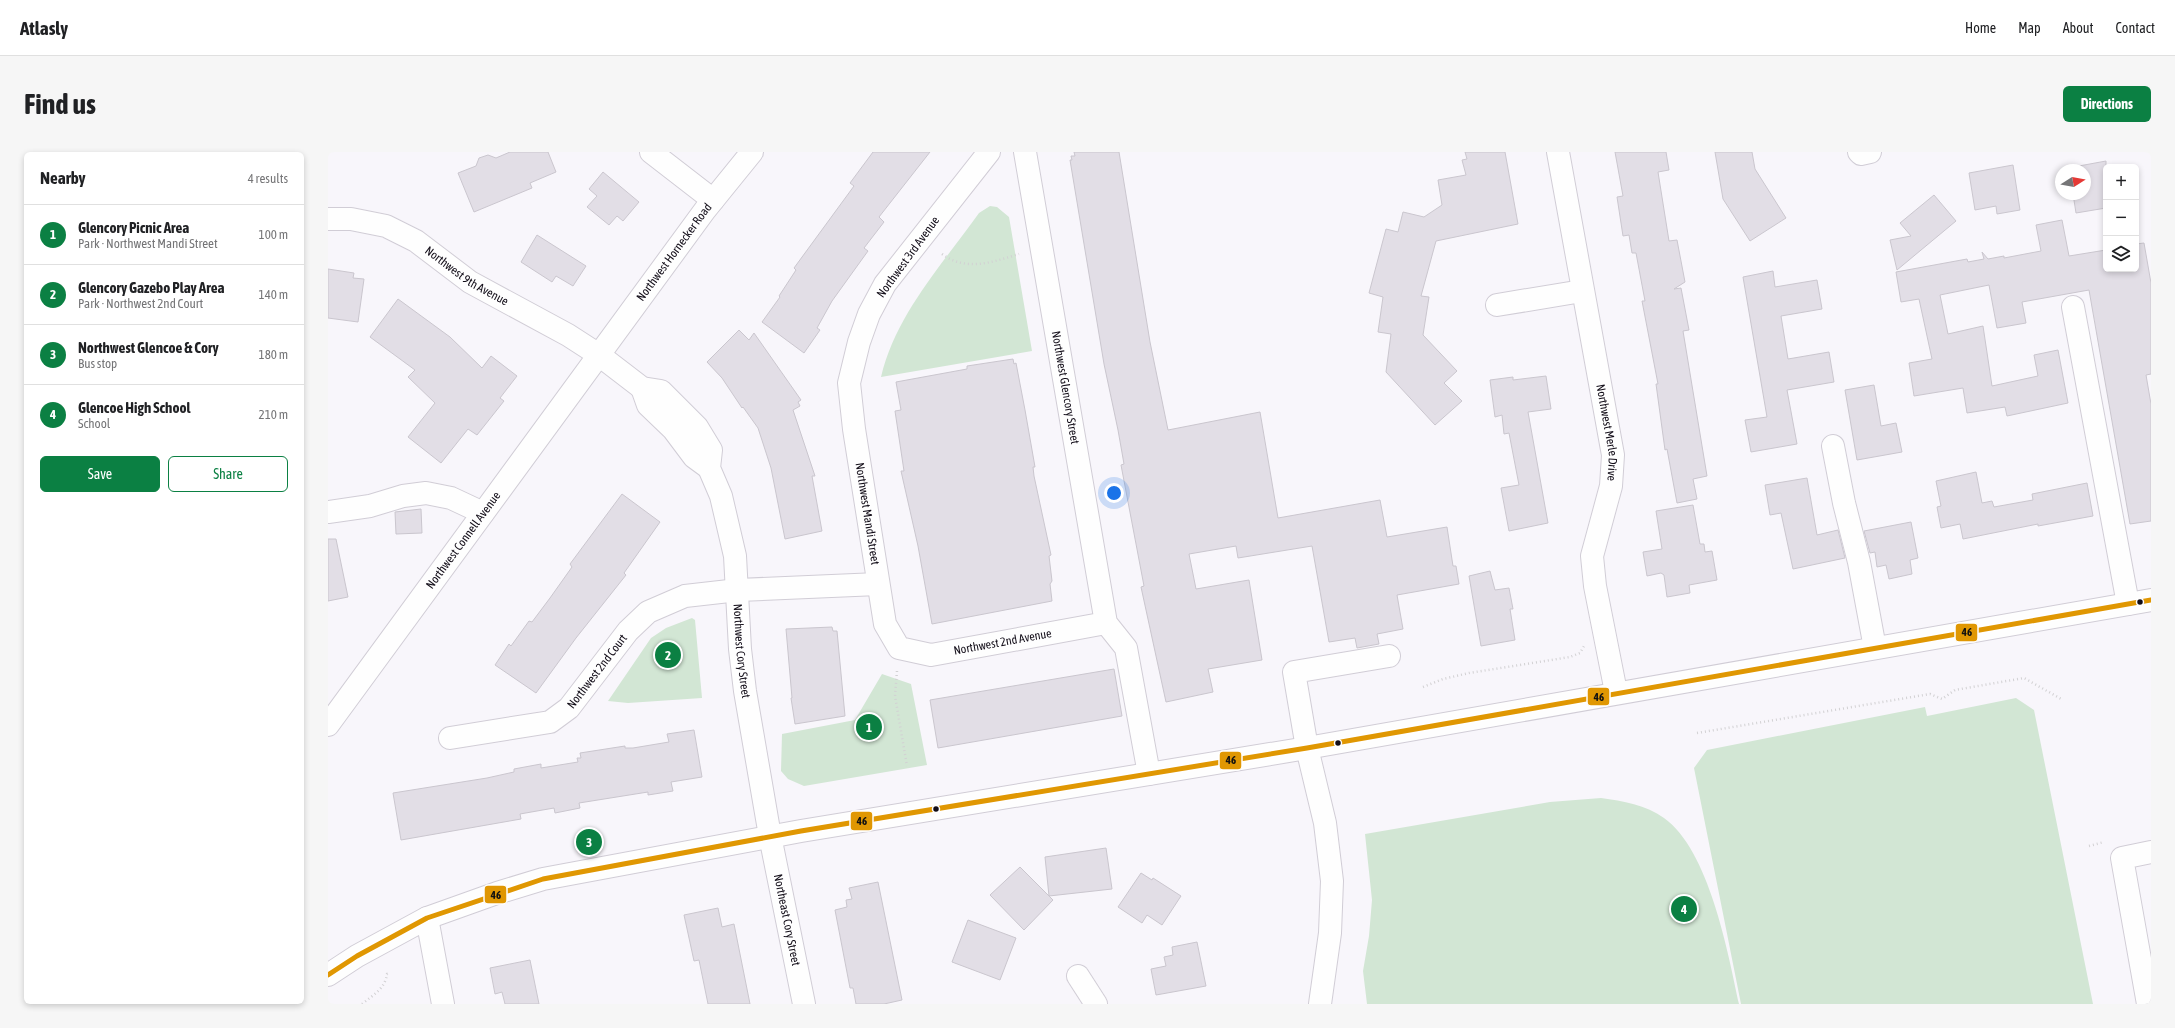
<!DOCTYPE html>
<html lang="en">
<head>
<meta charset="utf-8">
<style>
  body { margin:0; font-family:"Asap Condensed",sans-serif; background:#f6f6f6; color:#202124 }
  .controls { position:absolute; right:12px; top:12px; display:grid; overflow:hidden; border-radius:6px; box-shadow:0 2px 6px #0003 }
  .controls button { width:36px; height:36px; display:grid; place-items:center; padding:0; border:0; border-bottom:1px solid #e0e0e0; background:#fff; color:#202124; font:20px sans-serif }
  .compass { position:absolute; left:1727px; top:12px; width:36px; height:36px; border-radius:50%; background:#fff; box-shadow:0 2px 6px #0003; rotate:79deg }
  .you { position:absolute; left:786px; top:341px; width:14px; height:14px; margin:-10px; border:3px solid #fff; border-radius:50%; background:#1a73e8; box-shadow:0 0 0 6px #1a73e833 }
  .badge { display:grid; place-items:center; width:26px; height:26px; border-radius:50%; background:#0b8043; color:#fff; font-size:13px; font-weight:700 }
  .pin { position:absolute; translate:-50% -50%; border:2px solid #fff; box-shadow:0 1px 4px #0006 }
  .list { margin:0; padding:0; list-style:none }
  h2 { display:flex; justify-content:space-between; align-items:center; height:52px; margin:0; padding:0 16px; font-size:17px }
  h2 small { font-size:13px; font-weight:400; color:#757577 }
  .list li { display:grid; grid-template-columns:26px 1fr auto; gap:12px; align-items:center; box-sizing:border-box; height:60px; padding:0 16px; border-top:1px solid #e0e0e0 }
  .list b { display:block; font-size:15px; white-space:nowrap }
  .list p { margin:0; font-size:13px; white-space:nowrap; color:#757577 }
  .list em { font-size:13px; font-style:normal; color:#757577 }
  .actions { display:flex; gap:8px; padding:12px 16px }
  .actions a { flex:1; padding:9px 0; border:1px solid #0b8043; border-radius:6px; text-align:center; font-size:14px; color:#0b8043 }
  .actions .main { background:#0b8043; color:#fff }
  .icon { flex:none; width:22px; height:22px; fill:none; stroke:currentColor; stroke-width:2; stroke-linecap:round; stroke-linejoin:round }
  .map { position:relative; flex:none; width:1823px; height:852px; overflow:hidden; border-radius:6px }
  header { display:flex; align-items:center; gap:24px; box-sizing:border-box; height:56px; padding:0 20px; background:#fff; border-bottom:1px solid #e0e0e0 }
  header strong { font-size:19px }
  nav { display:flex; gap:22px; margin-inline-start:auto; font-size:14px }
  .intro { display:flex; align-items:center; justify-content:space-between; box-sizing:border-box; height:96px; padding:0 24px }
  h1 { margin:0; font-size:28px }
  .button { padding:10px 18px; border-radius:6px; background:#0b8043; color:#fff; font-size:14px; font-weight:700 }
  main { display:flex; gap:24px; padding:0 24px }
  aside { flex:1; background:#fff; border-radius:6px; box-shadow:0 2px 6px #0003 }
  .map>svg:first-child { display:block }
</style>
</head>
<body>
<header>
<strong>Atlasly</strong>
<nav><a>Home</a><a>Map</a><a>About</a><a>Contact</a></nav>
</header>
<div class="intro"><h1>Find us</h1><a class="button">Directions</a></div>
<main>
<aside>
<h2>Nearby<small>4 results</small></h2>
<ul class="list">
<li><span class="badge">1</span><div><b>Glencory Picnic Area</b><p>Park · Northwest Mandi Street</p></div><em>100 m</em></li>
<li><span class="badge">2</span><div><b>Glencory Gazebo Play Area</b><p>Park · Northwest 2nd Court</p></div><em>140 m</em></li>
<li><span class="badge">3</span><div><b>Northwest Glencoe &amp; Cory</b><p>Bus stop</p></div><em>180 m</em></li>
<li><span class="badge">4</span><div><b>Glencoe High School</b><p>School</p></div><em>210 m</em></li>
</ul>
<div class="actions"><a class="main">Save</a><a>Share</a></div>
</aside>
<div class="map">
<svg width="1823" height="852" viewBox="0 0 1823 852">
  <rect width="100%" height="100%" fill="#f8f6fb"/>
  <path fill="#d2e6d4" d="M 662,54 L 669,55 L 681,65 L 704,199 L 553,225 C 568,162 614,113 651,61 Z
    M 364,466 L 367,468 L 374,546 L 300,551 L 280,549 L 323,486 L 338,476 Z
    M 554,522 L 583,532 L 599,613 L 476,634 L 460,627 L 453,619 L 454,582 L 527,568 Z
    M 1688,546 L 1706,558 L 1765,852 L 1413,852 L 1366,616 L 1379,598 L 1597,555 L 1599,564 Z
    M 1273,646 C 1295,649 1318,653 1336,666 C 1381,698 1400,800 1411,852 L 1039,852 L 1035,819 L 1041,784 L 1044,748 L 1037,682 L 1222,650 Z"/>
  <path fill="#e2dee6" stroke="#cac6ce" d="M 182,0 L 220,0 L 228,20 L 202,31 L 204,36 L 146,60 L 130,21 L 148,14 L 151,6 L 160,3 L 168,6 Z
    M 545,0 L 602,0 L 551,65 L 556,70 L 536,96 L 540,99 L 504,149 L 489,176 L 492,178 L 476,201 L 434,170 L 452,145 L 451,144 L 468,118 L 466,116 L 526,34 L 522,31 Z
    M 746,0 L 791,0 L 822,190 L 840,278 L 932,260 L 950,366 L 1052,348 L 1059,385 L 1119,375 L 1125,414 L 1128,414 L 1131,432 L 1069,443 L 1075,477 L 1049,482 L 1051,492 L 1029,496 L 1027,486 L 1001,490 L 984,394 L 910,406 L 908,394 L 861,402 L 868,437 L 921,428 L 934,508 L 880,517 L 885,540 L 838,550 L 813,435 L 816,434 L 793,313 L 796,312 L 790,278 L 776,212 L 742,8 L 744,8 L 743,4 L 747,4 Z
    M 1137,0 L 1177,0 L 1190,72 L 1108,89 L 1093,144 L 1101,145 L 1095,183 L 1129,219 L 1116,231 L 1134,249 L 1107,273 L 1058,220 L 1063,182 L 1050,180 L 1055,145 L 1041,141 L 1058,77 L 1070,80 L 1075,60 L 1096,65 L 1114,53 L 1110,28 L 1138,23 L 1134,8 L 1139,7 Z
    M 1287,0 L 1338,0 L 1341,18 L 1330,20 L 1341,89 L 1349,88 L 1357,130 L 1346,137 L 1353,136 L 1361,178 L 1355,179 L 1379,324 L 1365,327 L 1369,347 L 1349,351 L 1339,297 L 1337,298 L 1328,232 L 1330,232 L 1314,149 L 1317,149 L 1308,101 L 1304,101 L 1301,83 L 1295,84 L 1289,45 L 1295,44 Z
    M 1387,0 L 1424,0 L 1427,17 L 1458,66 L 1422,89 L 1395,47 Z
    M 1778,9 L 1778,56 L 1748,61 L 1745,42 L 1757,42 L 1757,18 L 1740,18 L 1740,16 Z
    M 1685,13 L 1692,58 L 1669,62 L 1668,54 L 1647,58 L 1641,21 Z
    M 275,20 L 311,50 L 295,69 L 289,64 L 281,73 L 259,55 L 269,44 L 261,37 Z
    M 1606,43 L 1628,69 L 1569,118 L 1562,88 L 1583,84 L 1572,71 Z
    M 1734,68 L 1741,104 L 1778,98 L 1778,117 L 1808,117 L 1808,92 L 1816,91 L 1823,131 L 1823,222 L 1818,223 L 1823,252 L 1823,369 L 1802,372 L 1761,138 L 1694,150 L 1698,171 L 1669,176 L 1661,133 L 1612,143 L 1620,182 L 1655,174 L 1664,234 L 1710,224 L 1706,203 L 1730,198 L 1740,251 L 1679,264 L 1677,255 L 1639,261 L 1635,236 L 1586,244 L 1581,211 L 1604,207 L 1591,147 L 1573,150 L 1568,120 L 1639,107 L 1640,110 L 1656,107 L 1654,100 L 1660,107 L 1676,104 L 1676,106 L 1713,99 L 1708,73 Z
    M 209,83 L 258,114 L 245,134 L 228,124 L 224,130 L 193,110 Z
    M 0,117 L 26,121 L 25,126 L 36,127 L 30,170 L 0,166 Z
    M 1445,119 L 1447,135 L 1489,128 L 1494,157 L 1453,164 L 1460,207 L 1501,200 L 1506,230 L 1459,238 L 1469,292 L 1423,300 L 1417,268 L 1439,265 L 1415,125 Z
    M 70,147 L 122,185 L 154,216 L 163,204 L 189,224 L 172,246 L 176,249 L 149,283 L 140,277 L 113,311 L 80,285 L 107,251 L 80,225 L 87,218 L 42,185 Z
    M 411,178 L 421,188 L 426,181 L 473,248 L 470,250 L 472,254 L 465,258 L 487,324 L 484,324 L 494,379 L 457,387 L 443,316 L 430,276 L 415,255 L 414,256 L 394,226 L 379,210 Z
    M 685,207 L 686,212 L 688,211 L 697,258 L 707,315 L 705,315 L 706,324 L 723,403 L 721,404 L 724,429 L 722,432 L 724,449 L 604,472 L 590,394 L 573,319 L 576,319 L 567,259 L 573,258 L 568,230 L 639,217 L 639,214 Z
    M 1218,224 L 1223,257 L 1200,260 L 1220,371 L 1181,379 L 1173,336 L 1191,333 L 1181,281 L 1176,282 L 1174,263 L 1167,265 L 1162,228 L 1185,225 L 1185,228 Z
    M 1546,233 L 1553,274 L 1568,271 L 1574,300 L 1529,308 L 1517,238 Z
    M 1648,320 L 1654,351 L 1664,349 L 1666,355 L 1705,348 L 1704,342 L 1759,331 L 1765,364 L 1710,374 L 1710,372 L 1635,387 L 1632,372 L 1613,376 L 1609,355 L 1613,354 L 1608,329 Z
    M 1479,326 L 1489,383 L 1510,378 L 1517,406 L 1465,417 L 1453,361 L 1442,363 L 1437,333 Z
    M 294,342 L 332,370 L 296,421 L 298,423 L 248,486 L 208,541 L 167,513 L 181,492 L 183,494 L 201,469 L 204,470 L 222,446 L 244,415 L 242,412 Z
    M 1365,353 L 1372,392 L 1376,392 L 1377,400 L 1384,399 L 1389,428 L 1361,433 L 1362,441 L 1339,445 L 1336,423 L 1333,421 L 1319,424 L 1315,400 L 1334,397 L 1328,359 Z
    M 93,357 L 94,381 L 68,382 L 67,360 Z
    M 1583,370 L 1590,406 L 1582,408 L 1584,422 L 1561,427 L 1558,413 L 1549,415 L 1547,400 L 1542,401 L 1536,379 Z
    M 0,387 L 8,387 L 20,445 L 0,449 Z
    M 1162,419 L 1167,438 L 1181,436 L 1185,457 L 1182,457 L 1187,488 L 1153,494 L 1141,424 Z
    M 504,475 L 505,479 L 509,479 L 517,564 L 467,572 L 463,546 L 464,546 L 458,477 Z
    M 786,517 L 794,564 L 610,596 L 602,548 Z
    M 366,578 L 374,625 L 343,630 L 345,639 L 320,643 L 320,640 L 251,651 L 252,656 L 227,661 L 226,656 L 192,662 L 193,667 L 73,688 L 65,641 L 159,626 L 186,620 L 186,617 L 213,612 L 213,616 L 250,610 L 249,606 L 253,606 L 252,601 L 297,594 L 297,596 L 305,596 L 341,590 L 339,582 Z
    M 778,696 L 784,737 L 721,744 L 717,705 Z
    M 692,715 L 725,748 L 696,778 L 662,743 Z
    M 813,721 L 824,728 L 825,726 L 853,744 L 834,773 L 819,763 L 814,771 L 790,755 Z
    M 550,730 L 574,848 L 556,852 L 528,852 L 525,836 L 522,836 L 507,758 L 519,755 L 518,748 L 524,747 L 521,736 Z
    M 390,756 L 394,775 L 406,772 L 422,852 L 380,852 L 371,808 L 366,809 L 356,763 Z
    M 640,768 L 688,786 L 672,828 L 624,810 Z
    M 869,790 L 878,834 L 828,843 L 823,817 L 838,814 L 836,805 L 845,803 L 844,795 Z
    M 202,808 L 211,852 L 177,852 L 174,840 L 167,842 L 162,816 Z"/>
  <g fill="none" stroke-linecap="round" stroke-linejoin="round">
    <g stroke="#d1cdd6" stroke-width="24">
      <g id="minor">
        <path d="M 323,0 L 385,48"/>
        <path id="s1" d="M 661,0 L 557,132 L 541,162 L 531,190 L 521,231 L 526,277 L 557,472 L 571,496 L 603,503 L 778,471"/>
        <path id="s2" d="M 697,0 L 778,471 L 798,496 L 821,622"/>
        <path id="s3" d="M 1230,0 L 1285,303 L 1283,334 L 1264,404 L 1267,434 L 1288,540"/>
        <path d="M 1531,0 L 1533,2 L 1542,0"/>
        <path id="s4" d="M 0,67 L 23,67 L 58,74 L 88,89 L 142,130 L 240,183 L 271,203 L 314,236 L 333,239 L 369,275 L 383,298 L 381,316 L 393,344 L 407,404 L 412,497 L 417,539 L 442,684 L 476,852"/>
        <path d="M 1169,153 L 1254,139"/>
        <path d="M 1745,155 L 1800,452"/>
        <path d="M 314,236 L 320,253 L 345,277 L 366,305 L 381,316"/>
        <path d="M 1505,294 L 1516,351 L 1531,410 L 1547,496"/>
        <path d="M 0,360 L 42,354 L 75,344 L 98,341 L 123,346 L 155,361"/>
        <path id="s5" d="M 0,573 L 377,58 L 424,0"/>
        <path id="s6" d="M 122,586 L 222,570 L 241,556 L 300,479 L 320,460 L 357,444 L 410,438 L 550,432"/>
        <path d="M 99,766 L 115,852"/>
        <path d="M 750,824 L 768,852"/>
        <path d="M 992,852 L 1002,781 L 1004,729 L 997,671 L 979,596 L 966,520 L 1061,504"/>
        <path d="M 1820,852 L 1794,706 L 1823,700"/>
      </g>
    </g>
    <g stroke="#d1cdd6" stroke-width="24">
      <path id="major" d="M 0,823 L 29,804 L 99,766 L 169,741 L 215,727 L 473,679 L 979,596 L 1823,448"/>
    </g>
    <path stroke="#d2d1d3" stroke-width="2.5" stroke-dasharray="1 3" stroke-linecap="butt" d="M 614,102 C 638,120 665,110 691,102
      M 569,519 L 567,544 L 579,614
      M 1095,535 L 1115,527 L 1141,521 L 1242,505 L 1252,501 L 1256,494
      M 1369,581 L 1602,542 L 1614,547 L 1627,538 L 1696,526 L 1735,548
      M 1761,694 L 1776,690
      M 34,852 C 45,843 57,837 59,822 L 62,821"/>
    <use href="#minor" stroke="#fefefe" stroke-width="22"/>
    <use href="#major" stroke="#fefefe" stroke-width="22"/>
    <g stroke="#fff" stroke-width="8">
      <path id="bus-1" d="M 0,823 L 29,804 L 99,766 L 215,727 L 473,679 L 979,596 L 1823,448"/>
    </g>
    <use href="#bus-1" stroke="#e09702" stroke-width="5"/>
  </g>
  <g fill="#120d18" stroke="#fff" stroke-width="1.5">
    <circle cx="1812" cy="450" r="3.5"/>
    <circle cx="1010" cy="591" r="3.5"/>
    <circle cx="608" cy="657" r="3.5"/>
  </g>
  <g text-anchor="middle" stroke-width="3.5" stroke-linejoin="round" paint-order="stroke">
    <g font-size="12" fill="#120d18" stroke="#fff">
      <text dy="4" stroke="none"><textPath href="#s5" startOffset="586">Northwest Hornecker Road</textPath></text>
      <text transform="translate(580 105) rotate(-54)" y="4">Northwest 3rd Avenue</text>
      <text dy="4" stroke="none"><textPath href="#s4" startOffset="154">Northwest 9th Avenue</textPath></text>
      <text dy="4" stroke="none"><textPath href="#s2" startOffset="239">Northwest Glencory Street</textPath></text>
      <text dy="4" stroke="none"><textPath href="#s3" startOffset="285">Northwest Merle Drive</textPath></text>
      <text dy="4" stroke="none"><textPath href="#s1" startOffset="406">Northwest Mandi Street</textPath></text>
      <text dy="4" stroke="none"><textPath href="#s5" startOffset="229">Northwest Connell Avenue</textPath></text>
      <text dy="4" stroke="none"><textPath href="#s1" startOffset="651">Northwest 2nd Avenue</textPath></text>
      <text dy="4" stroke="none"><textPath href="#s4" startOffset="665">Northwest Cory Street</textPath></text>
      <text dy="4" stroke="none"><textPath href="#s6" startOffset="171">Northwest 2nd Court</textPath></text>
      <text dy="4" stroke="none"><textPath href="#s4" startOffset="938">Northeast Cory Street</textPath></text>
    </g>
  </g>
  <g stroke="#fff" stroke-width="1.5">
    <rect x="1627" y="471" width="23" height="19" rx="4" fill="#e09702"/>
    <rect x="1259" y="535" width="23" height="19" rx="4" fill="#e09702"/>
    <rect x="891" y="599" width="23" height="19" rx="4" fill="#e09702"/>
    <rect x="522" y="659" width="23" height="20" rx="4" fill="#e09702"/>
    <rect x="156" y="733" width="23" height="19" rx="4" fill="#e09702"/>
  </g>
  <g font-size="11" text-anchor="middle" font-weight="bold" fill="#111">
    <text x="1639" y="484">46</text>
    <text x="1271" y="549">46</text>
    <text x="903" y="612">46</text>
    <text x="534" y="673">46</text>
    <text x="168" y="747">46</text>
  </g>
</svg>
<div class="controls">
<button>+</button>
<button>−</button>
<button><svg class="icon" aria-label="layers" viewBox="0 0 24 24"><path d="M12 4l9 5-9 5-9-5zM3 14l9 5 9-5"/></svg></button>
</div>
<svg class="compass" viewBox="-18 -18 36 36"><path d="M0-13l5 13h-10z" fill="#e53935"/><path d="M0 13l5-13h-10z" fill="#757577"/></svg>
<div class="you"></div>
<div class="pin badge" style="left:541px;top:575px">1</div>
<div class="pin badge" style="left:340px;top:503px">2</div>
<div class="pin badge" style="left:261px;top:690px">3</div>
<div class="pin badge" style="left:1356px;top:757px">4</div>
</div>
</main>
</body>
</html>
